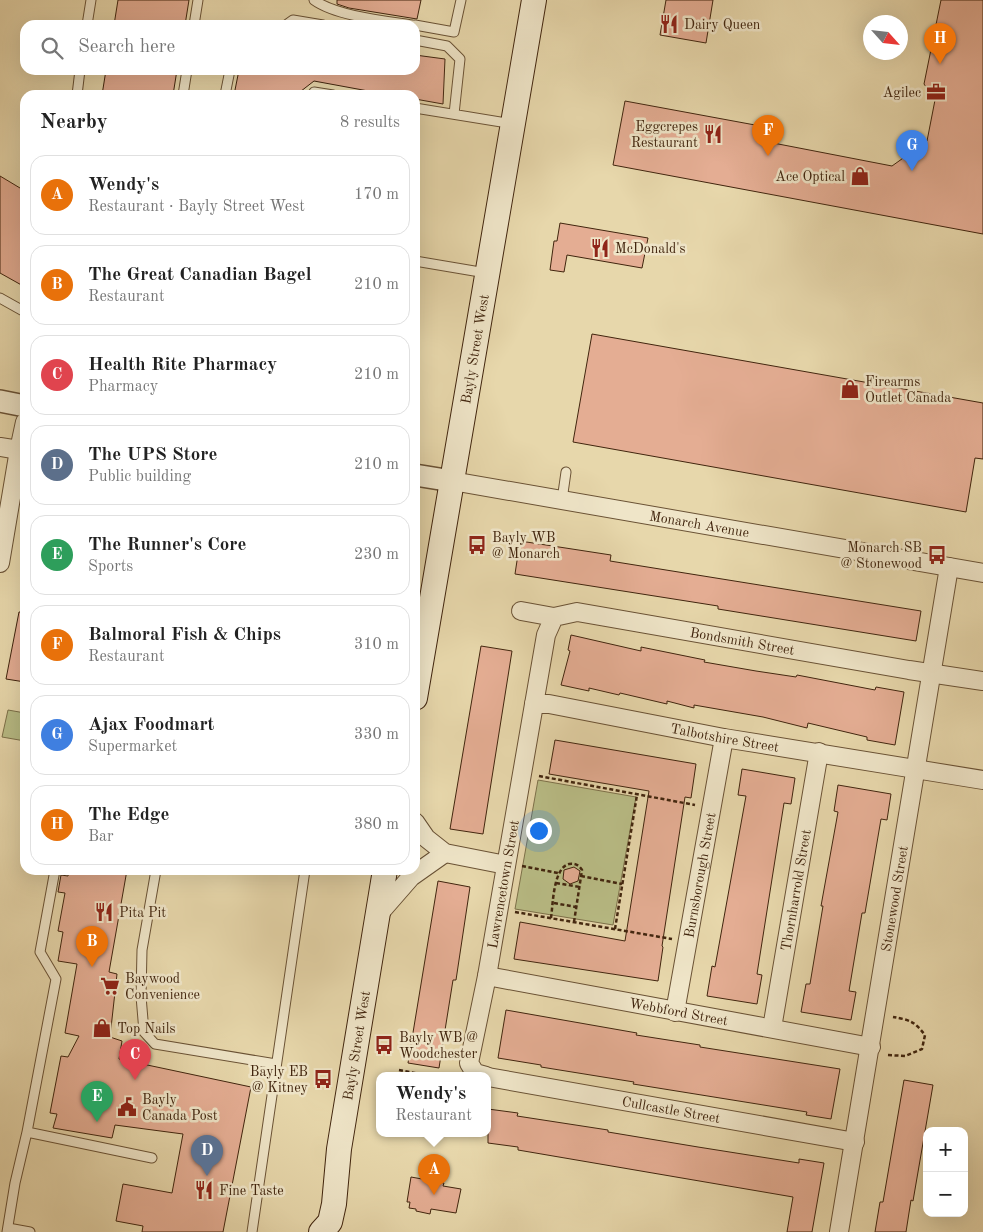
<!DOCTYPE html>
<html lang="en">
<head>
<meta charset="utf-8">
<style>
  body { margin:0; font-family:"Old Standard TT",serif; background:#f2f2f2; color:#222 }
  .controls { position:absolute; right:15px; bottom:15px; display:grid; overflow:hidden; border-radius:10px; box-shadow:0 5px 20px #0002 }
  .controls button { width:45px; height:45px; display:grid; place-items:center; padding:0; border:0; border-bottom:1px solid #e0e0e0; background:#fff; color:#222; font:25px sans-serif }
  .compass { position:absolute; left:863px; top:15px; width:45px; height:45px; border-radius:50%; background:#fff; box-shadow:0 5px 20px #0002; rotate:117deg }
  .you { position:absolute; left:538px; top:830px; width:18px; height:18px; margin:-12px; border:4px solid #fff; border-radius:50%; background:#1a73e8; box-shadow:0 0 0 8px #1a73e833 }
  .badge { display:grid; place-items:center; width:32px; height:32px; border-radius:50%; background:#8f2418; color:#fff; font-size:16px; font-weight:700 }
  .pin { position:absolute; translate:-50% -41px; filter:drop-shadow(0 1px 2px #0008) }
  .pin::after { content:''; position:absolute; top:26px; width:18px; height:15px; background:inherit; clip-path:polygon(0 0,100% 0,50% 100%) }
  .popup { position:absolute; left:376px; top:1072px; width:115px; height:65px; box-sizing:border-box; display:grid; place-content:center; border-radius:10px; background:#fff; filter:drop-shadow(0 1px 4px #0005); font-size:16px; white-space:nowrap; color:#767676 }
  .popup b { font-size:19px; color:#222 }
  .popup::after { content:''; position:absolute; left:50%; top:100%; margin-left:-10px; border:10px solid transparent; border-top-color:#fff }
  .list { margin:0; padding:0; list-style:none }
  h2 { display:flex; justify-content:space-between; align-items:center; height:65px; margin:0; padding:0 20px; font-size:21px }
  h2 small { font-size:16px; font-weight:400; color:#767676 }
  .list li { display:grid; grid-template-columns:32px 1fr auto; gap:15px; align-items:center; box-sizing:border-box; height:80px; margin:0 10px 10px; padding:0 10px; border:1px solid #e0e0e0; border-radius:15px }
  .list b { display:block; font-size:19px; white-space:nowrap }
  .list p { margin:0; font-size:16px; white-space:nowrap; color:#767676 }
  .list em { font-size:16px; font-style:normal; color:#767676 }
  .icon { flex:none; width:28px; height:28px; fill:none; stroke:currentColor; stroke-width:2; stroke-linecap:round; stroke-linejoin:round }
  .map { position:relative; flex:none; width:983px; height:1232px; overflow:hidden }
  .search { position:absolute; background:#fff; box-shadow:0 5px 20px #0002; left:20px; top:20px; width:400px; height:55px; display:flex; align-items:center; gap:12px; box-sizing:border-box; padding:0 18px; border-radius:15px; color:#767676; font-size:19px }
  .panel { position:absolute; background:#fff; box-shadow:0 5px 20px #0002; left:20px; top:90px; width:400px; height:785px; border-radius:15px }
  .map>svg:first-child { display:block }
</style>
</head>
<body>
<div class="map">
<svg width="983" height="1232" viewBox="0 0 983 1232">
  <rect width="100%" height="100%" fill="#e7d7ab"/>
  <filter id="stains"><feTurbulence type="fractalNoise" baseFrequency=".004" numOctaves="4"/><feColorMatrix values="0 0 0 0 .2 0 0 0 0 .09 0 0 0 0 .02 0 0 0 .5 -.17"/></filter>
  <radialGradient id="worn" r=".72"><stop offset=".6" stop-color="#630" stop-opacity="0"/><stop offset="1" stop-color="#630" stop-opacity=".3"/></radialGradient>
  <path fill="#b9bd86" stroke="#7d714a" d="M 8,710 L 25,713 L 25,741 L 2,737 Z
    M 538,780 L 636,797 L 613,925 L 515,909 Z"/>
  <path fill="#e4ad93" stroke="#41250e" d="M 118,0 L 189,0 L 185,25 L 114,25 Z
    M 337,0 L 421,0 L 417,19 L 349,8 L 337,4 Z
    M 666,0 L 713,0 L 706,43 L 660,35 Z
    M 941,0 L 983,0 L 983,234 L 613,165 L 625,101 L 755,125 L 768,142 L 892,166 L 927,141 L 935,100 L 924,84 Z
    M 415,55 L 445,59 L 443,104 L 415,99 L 415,95 L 390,95 L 314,81 L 296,95 L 234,95 L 239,70 L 415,70 Z
    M 106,70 L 177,70 L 173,95 L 102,95 Z
    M 0,176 L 25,191 L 25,287 L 0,273 Z
    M 560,223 L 648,238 L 642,268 L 567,255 L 564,272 L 550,270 L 554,241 L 557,241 Z
    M 592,334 L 983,403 L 983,459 L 975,458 L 966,512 L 573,442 Z
    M 520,541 L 611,555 L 610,561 L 921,611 L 916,641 L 718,609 L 718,606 L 515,574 Z
    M 19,612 L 25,612 L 25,682 L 6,679 Z
    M 571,635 L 641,651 L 641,647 L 705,660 L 704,662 L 756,671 L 796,677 L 797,675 L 875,690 L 876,687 L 904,692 L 895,745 L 867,740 L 867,737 L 808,723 L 807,728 L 763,717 L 694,705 L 694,708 L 667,701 L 667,704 L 620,693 L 619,695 L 589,688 L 589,691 L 561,685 L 570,651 L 568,650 Z
    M 481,646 L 512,651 L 483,834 L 450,829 Z
    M 555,740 L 696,764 L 691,798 L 685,797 L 662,946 L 663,947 L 658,981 L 514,959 L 520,922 L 625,941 L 649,791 L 549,774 Z
    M 742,769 L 795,778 L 791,804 L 784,803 L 757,974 L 762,975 L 757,1004 L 707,996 L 712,966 L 715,967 L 746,796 L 738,795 Z
    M 838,785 L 891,794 L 887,820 L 881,819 L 865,913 L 862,913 L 849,991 L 856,992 L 851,1020 L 801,1012 L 806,984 L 810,984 L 823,906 L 821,906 L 838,812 L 834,811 Z
    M 574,867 L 580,871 L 578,881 L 570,884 L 563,879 L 564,870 Z
    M 69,870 L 127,870 L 109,972 L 117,974 L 110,1037 L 122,1041 L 119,1059 L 251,1087 L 223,1232 L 142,1232 L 143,1226 L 116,1221 L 123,1184 L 172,1193 L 183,1134 L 115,1125 L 112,1138 L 53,1128 L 57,1114 L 50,1113 L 61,1056 L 68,1057 L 79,1036 L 65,1033 L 77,964 L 58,961 L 63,932 L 58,931 L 65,893 L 58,892 L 61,875 L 68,876 Z
    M 438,881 L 470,887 L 456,980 L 453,980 L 439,1068 L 408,1063 Z
    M 506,1010 L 637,1033 L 636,1035 L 700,1045 L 700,1047 L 840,1069 L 831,1119 L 806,1115 L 807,1112 L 633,1084 L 634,1082 L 541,1067 L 541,1065 L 498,1058 Z
    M 904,1080 L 933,1085 L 913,1201 L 911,1200 L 906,1232 L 875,1232 L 880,1202 L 883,1202 Z
    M 488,1109 L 518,1113 L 517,1116 L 608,1130 L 608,1132 L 698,1147 L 799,1163 L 799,1159 L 824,1163 L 812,1232 L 787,1232 L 793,1197 L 518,1150 L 518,1147 L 488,1143 Z
    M 411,1177 L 444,1183 L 443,1186 L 461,1189 L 456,1213 L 431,1209 L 430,1214 L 416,1211 L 416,1209 L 409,1208 L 410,1202 L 407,1202 Z"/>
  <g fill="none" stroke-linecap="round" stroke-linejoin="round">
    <g stroke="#6a5235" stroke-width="11">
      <path id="service" d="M 314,0 C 336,16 386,21 412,25
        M 87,25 L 91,0
        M 194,25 L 198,0
        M 286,25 L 293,20 L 323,25
        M 415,25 L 454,32 L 461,0
        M 415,40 L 447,46 L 460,59 L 454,114
        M 77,95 L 80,70
        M 183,95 L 187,70
        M 225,95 L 230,70
        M 314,95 L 314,92 L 333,95
        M 415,108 L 513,124
        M 415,261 L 486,273
        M 0,298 L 25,312
        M 562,500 L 566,472
        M 156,870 L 142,950 L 141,996 L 144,1032 L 155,1044 L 276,1064
        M 27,1132 L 152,1158
        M 8,1228 L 30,1232
        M 7,1232 L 15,1183 L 27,1132 L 56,979 L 40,952 L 55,870
        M 252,1232 L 305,870"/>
    </g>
    <g stroke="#6a5235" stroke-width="20">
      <g id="minor">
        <path d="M 0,447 L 19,450"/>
        <path id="s1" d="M 452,481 L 983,573"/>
        <path d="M 0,563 L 19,450 L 25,422"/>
        <path d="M 521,611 L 554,617"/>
        <path id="s2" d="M 534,704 L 549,704 L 724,738 L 983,780"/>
        <path d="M 415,822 L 426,838 L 445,853 L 506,865"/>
        <path d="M 377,916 L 411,877 L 445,853"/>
        <path id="s3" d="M 487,976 L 871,1047"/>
        <path id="s4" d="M 675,1012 L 724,738"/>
        <path id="s5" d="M 772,1028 L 819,752"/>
        <path id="s6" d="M 486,1076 L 475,1073 L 469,1063 L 487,976 L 546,635 L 554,617 L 577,612 L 909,670 L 983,681"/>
        <path id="s7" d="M 488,1077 L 855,1142"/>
        <path id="s8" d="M 839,1232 L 949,567"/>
      </g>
    </g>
    <g stroke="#6a5235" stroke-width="24">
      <path id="tertiary" d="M 0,401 L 25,406
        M 415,475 L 452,481"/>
    </g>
    <g stroke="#41250e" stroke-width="26">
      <g id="secondary">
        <path id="s9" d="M 415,698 L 534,0"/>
        <path id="s10" d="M 321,1232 L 330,1222 L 334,1204 L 339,1149 L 385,870"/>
      </g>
    </g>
    <path stroke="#41250e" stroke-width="2.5" stroke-dasharray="4 2.5" stroke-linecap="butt" d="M 415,499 L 418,497
      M 539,776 L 695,805
      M 522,866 L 558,873
      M 581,876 L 622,884
      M 556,883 L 580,887
      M 554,903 L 576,907
      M 515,912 L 672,939
      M 551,918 C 553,905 553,868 569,864 C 575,863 579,865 582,870 L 574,922
      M 615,929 L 637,795
      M 888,1055 L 905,1056 L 922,1049 L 925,1035 C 914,1021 910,1020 893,1017
      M 399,1070 L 431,1076"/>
    <use href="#service" stroke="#efe5c8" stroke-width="9"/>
    <use href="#minor" stroke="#efe5c8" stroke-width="18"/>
    <use href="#tertiary" stroke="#efe5c8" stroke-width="21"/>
    <use href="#secondary" stroke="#efe5c8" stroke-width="24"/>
  </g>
  <defs>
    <g id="restaurant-bare" transform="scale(1.5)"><path d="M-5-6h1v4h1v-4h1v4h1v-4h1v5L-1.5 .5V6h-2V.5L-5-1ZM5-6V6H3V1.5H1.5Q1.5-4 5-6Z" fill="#8f2418" stroke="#efe5c8" stroke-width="2.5" paint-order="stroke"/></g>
    <g id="office-bare" transform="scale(1.5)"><path d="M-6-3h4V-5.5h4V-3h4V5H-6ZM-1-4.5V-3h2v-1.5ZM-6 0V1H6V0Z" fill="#8f2418" stroke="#efe5c8" stroke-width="2.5" paint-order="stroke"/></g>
    <g id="shop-bare" transform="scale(1.5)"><path d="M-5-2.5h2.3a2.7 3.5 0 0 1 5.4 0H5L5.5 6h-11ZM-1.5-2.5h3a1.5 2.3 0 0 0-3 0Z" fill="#8f2418" stroke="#efe5c8" stroke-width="2.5" paint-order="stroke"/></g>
    <g id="bus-bare" transform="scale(1.5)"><path d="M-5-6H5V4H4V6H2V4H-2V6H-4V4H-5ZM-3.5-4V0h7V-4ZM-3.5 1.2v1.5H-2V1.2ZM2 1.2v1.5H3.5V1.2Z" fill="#8f2418" stroke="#efe5c8" stroke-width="2.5" paint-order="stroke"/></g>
    <g id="supermarket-bare" transform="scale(1.5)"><path d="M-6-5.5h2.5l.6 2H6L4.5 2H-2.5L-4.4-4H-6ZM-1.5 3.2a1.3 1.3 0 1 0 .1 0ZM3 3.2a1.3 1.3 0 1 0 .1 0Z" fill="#8f2418" stroke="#efe5c8" stroke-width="2.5" paint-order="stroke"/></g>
    <g id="civic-bare" transform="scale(1.5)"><path d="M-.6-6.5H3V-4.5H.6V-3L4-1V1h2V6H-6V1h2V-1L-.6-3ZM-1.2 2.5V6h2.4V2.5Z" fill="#8f2418" stroke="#efe5c8" stroke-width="2.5" paint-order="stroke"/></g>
  </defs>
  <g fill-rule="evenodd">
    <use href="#restaurant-bare" x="669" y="24"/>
    <use href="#office-bare" x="936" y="92"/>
    <use href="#restaurant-bare" x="713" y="134"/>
    <use href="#shop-bare" x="860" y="176"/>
    <use href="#restaurant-bare" x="600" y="248"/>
    <use href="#shop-bare" x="850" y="389"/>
    <use href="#bus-bare" x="477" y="545"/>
    <use href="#bus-bare" x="937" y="555"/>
    <use href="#restaurant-bare" x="104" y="912"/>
    <use href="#supermarket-bare" x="110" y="986"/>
    <use href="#shop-bare" x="102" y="1028"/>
    <use href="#bus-bare" x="384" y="1045"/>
    <use href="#bus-bare" x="323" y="1079"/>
    <use href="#civic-bare" x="127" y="1107"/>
    <use href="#restaurant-bare" x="204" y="1190"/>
  </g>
  <g text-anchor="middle" stroke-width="5" stroke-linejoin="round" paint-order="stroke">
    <g font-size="14" fill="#41250e" stroke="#efe5c8" text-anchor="start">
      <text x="684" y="29">Dairy Queen</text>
      <text x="921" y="97" text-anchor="end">Agilec</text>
      <text x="698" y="131" text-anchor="end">Eggcrepes<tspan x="698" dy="16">Restaurant</tspan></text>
      <text x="845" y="181" text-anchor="end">Ace Optical</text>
      <text x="615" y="253">McDonald's</text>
      <text x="865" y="386">Firearms<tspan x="865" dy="16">Outlet Canada</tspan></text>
      <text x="492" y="542">Bayly WB<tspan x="492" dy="16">@ Monarch</tspan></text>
      <text x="922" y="552" text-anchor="end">Monarch SB<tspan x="922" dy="16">@ Stonewood</tspan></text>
      <text x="119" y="917">Pita Pit</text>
      <text x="125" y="983">Baywood<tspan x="125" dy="16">Convenience</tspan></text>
      <text x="117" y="1033">Top Nails</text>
      <text x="399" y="1042">Bayly WB @<tspan x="399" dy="16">Woodchester</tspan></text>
      <text x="308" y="1076" text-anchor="end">Bayly EB<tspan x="308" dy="16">@ Kitney</tspan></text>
      <text x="142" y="1104">Bayly<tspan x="142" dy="16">Canada Post</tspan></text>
      <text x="219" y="1195">Fine Taste</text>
    </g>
    <g font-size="14" fill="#41250e" stroke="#efe5c8">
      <text dy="5" stroke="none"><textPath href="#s9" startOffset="354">Bayly Street West</textPath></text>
      <text dy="5" stroke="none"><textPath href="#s1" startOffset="251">Monarch Avenue</textPath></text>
      <text dy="5" stroke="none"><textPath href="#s6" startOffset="669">Bondsmith Street</textPath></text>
      <text dy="5" stroke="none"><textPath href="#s2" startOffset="194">Talbotshire Street</textPath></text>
      <text dy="5" stroke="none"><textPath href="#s4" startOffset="139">Burnsborough Street</textPath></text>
      <text dy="5" stroke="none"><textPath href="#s6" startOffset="205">Lawrencetown Street</textPath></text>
      <text dy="5" stroke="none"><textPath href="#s5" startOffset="140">Thornharrold Street</textPath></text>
      <text dy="5" stroke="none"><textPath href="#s8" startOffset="338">Stonewood Street</textPath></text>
      <text dy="5" stroke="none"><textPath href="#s3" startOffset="195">Webbford Street</textPath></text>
      <text dy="5" stroke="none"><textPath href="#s10" startOffset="192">Bayly Street West</textPath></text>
      <text dy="5" stroke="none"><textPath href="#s7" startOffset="186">Cullcastle Street</textPath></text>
    </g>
  </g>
  <rect width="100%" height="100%" filter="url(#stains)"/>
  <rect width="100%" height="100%" fill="url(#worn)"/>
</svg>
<div class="controls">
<button>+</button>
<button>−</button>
</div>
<svg class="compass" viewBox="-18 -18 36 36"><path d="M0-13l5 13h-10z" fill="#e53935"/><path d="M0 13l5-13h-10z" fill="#767676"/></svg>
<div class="you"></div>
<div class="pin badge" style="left:434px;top:1195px;background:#e8710a">A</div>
<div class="popup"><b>Wendy's</b>Restaurant</div>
<div class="pin badge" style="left:92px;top:967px;background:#e8710a">B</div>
<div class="pin badge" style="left:135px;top:1080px;background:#e0444e">C</div>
<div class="pin badge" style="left:207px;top:1176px;background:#5c6f8a">D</div>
<div class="pin badge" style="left:97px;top:1122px;background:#2e9e5b">E</div>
<div class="pin badge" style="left:768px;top:156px;background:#e8710a">F</div>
<div class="pin badge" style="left:912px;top:171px;background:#3f7fe0">G</div>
<div class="pin badge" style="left:940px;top:64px;background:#e8710a">H</div>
<div class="search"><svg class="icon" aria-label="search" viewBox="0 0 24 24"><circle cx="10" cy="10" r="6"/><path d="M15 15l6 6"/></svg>Search here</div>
<section class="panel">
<h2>Nearby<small>8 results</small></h2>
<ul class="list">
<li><span class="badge" style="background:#e8710a">A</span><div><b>Wendy's</b><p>Restaurant · Bayly Street West</p></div><em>170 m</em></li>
<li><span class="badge" style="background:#e8710a">B</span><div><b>The Great Canadian Bagel</b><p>Restaurant</p></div><em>210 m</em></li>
<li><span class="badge" style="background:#e0444e">C</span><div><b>Health Rite Pharmacy</b><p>Pharmacy</p></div><em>210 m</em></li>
<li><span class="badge" style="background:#5c6f8a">D</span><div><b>The UPS Store</b><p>Public building</p></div><em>210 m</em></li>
<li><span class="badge" style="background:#2e9e5b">E</span><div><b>The Runner's Core</b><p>Sports</p></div><em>230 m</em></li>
<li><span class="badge" style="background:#e8710a">F</span><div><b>Balmoral Fish &amp; Chips</b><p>Restaurant</p></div><em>310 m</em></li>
<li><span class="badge" style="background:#3f7fe0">G</span><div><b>Ajax Foodmart</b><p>Supermarket</p></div><em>330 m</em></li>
<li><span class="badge" style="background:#e8710a">H</span><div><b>The Edge</b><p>Bar</p></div><em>380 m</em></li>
</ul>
</section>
</div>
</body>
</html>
